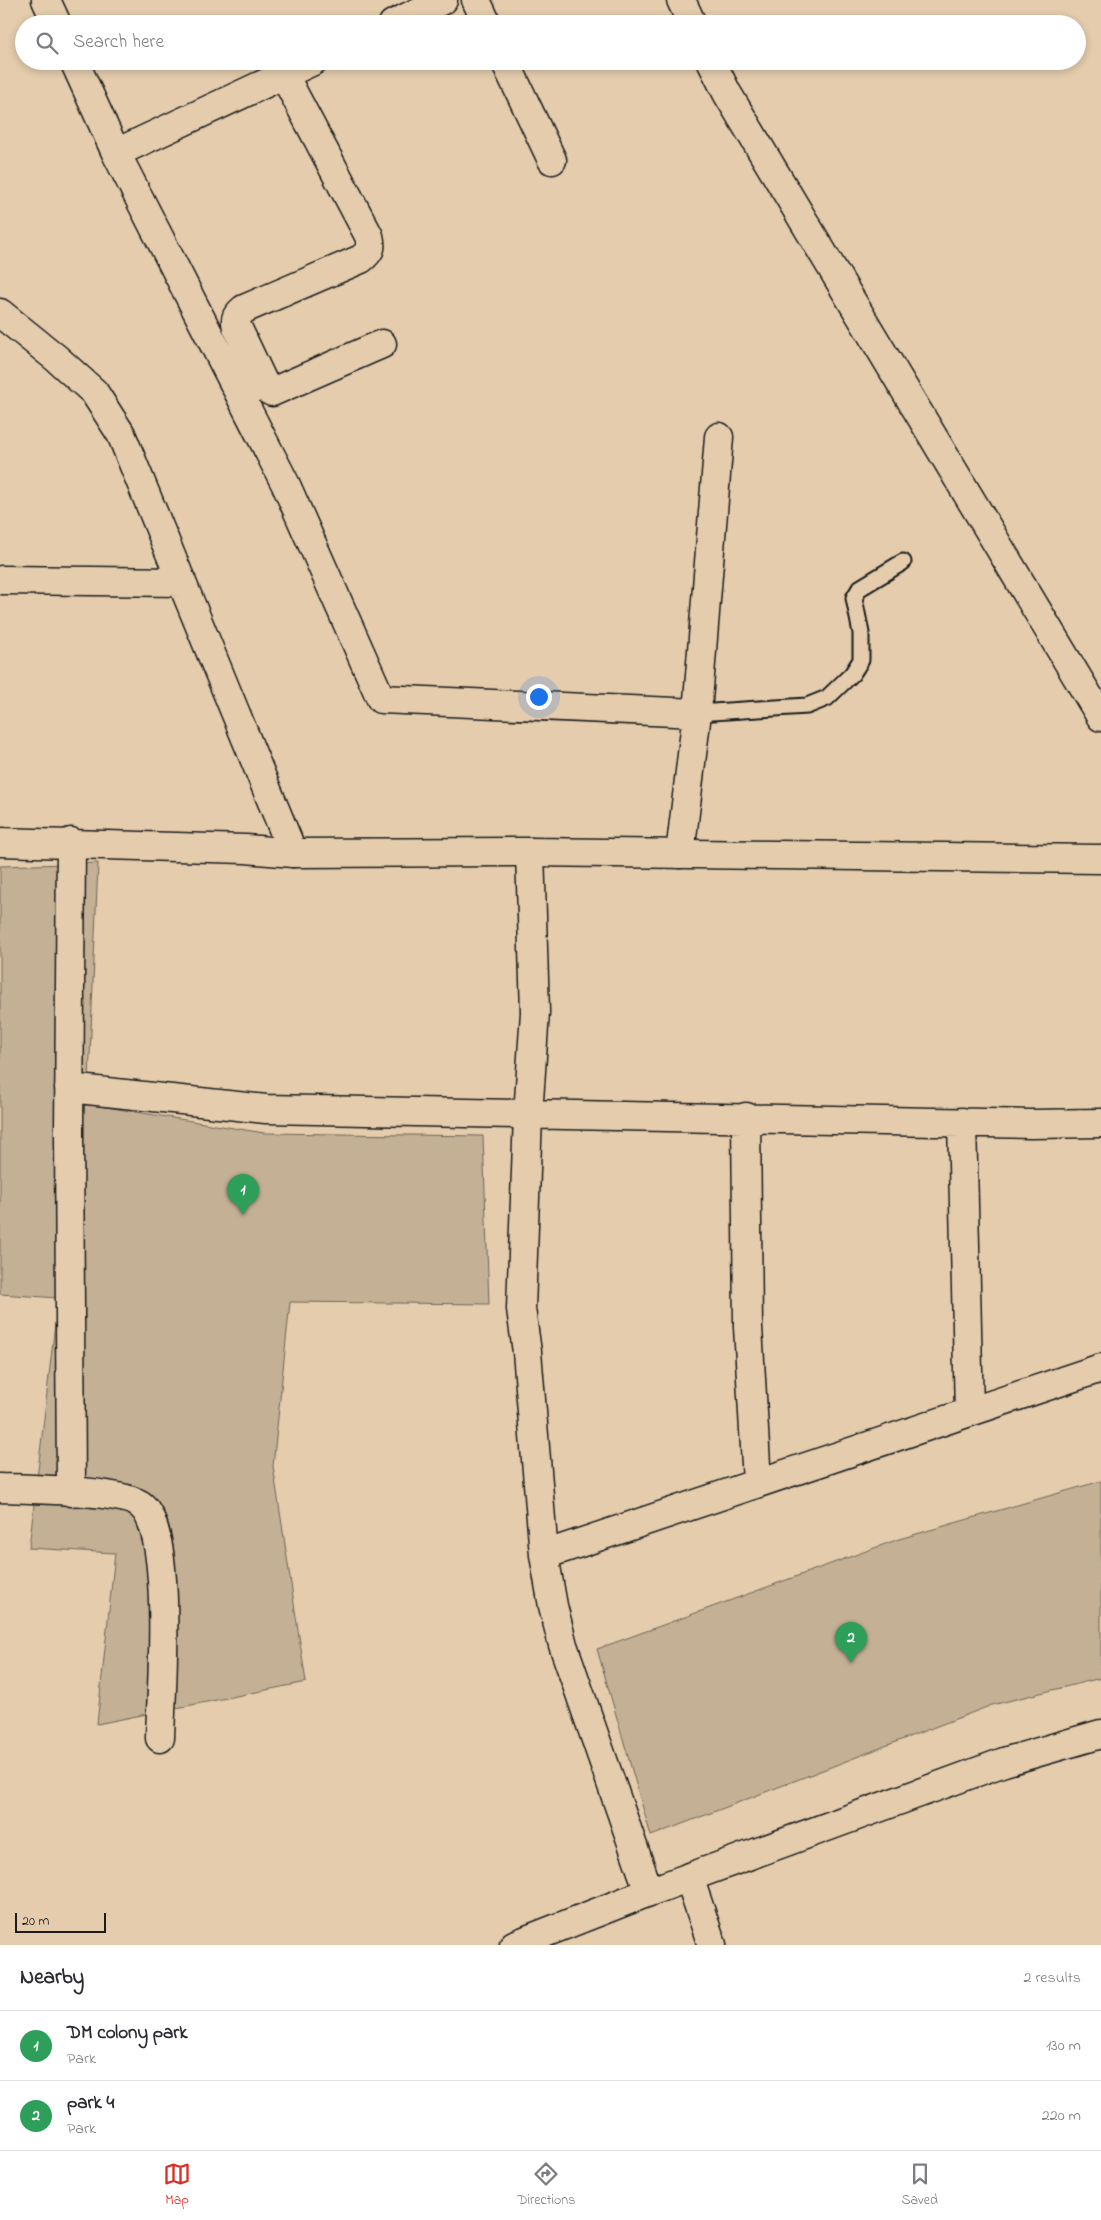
<!DOCTYPE html>
<html lang="en">
<head>
<meta charset="utf-8">
<style>
  body { margin:0; font-family:"Indie Flower",sans-serif; background:#f2f2f3; color:#2b2b33 }
  .scale { position:absolute; left:15px; bottom:12px; width:91px; box-sizing:border-box; padding-left:5px; border:2px solid #1c1c1c; border-top:0; font-size:14px; line-height:18px; white-space:nowrap; color:#1c1c1c; -webkit-text-stroke:4px #e4ccad; paint-order:stroke }
  .you { position:absolute; left:538px; top:696px; width:18px; height:18px; margin:-12px; border:4px solid #fff; border-radius:50%; background:#1a73e8; box-shadow:0 0 0 8px #1a73e833 }
  .badge { display:grid; place-items:center; width:32px; height:32px; border-radius:50%; background:#d93025; color:#fff; font-size:16px; font-weight:700 }
  .pin { position:absolute; translate:-50% -41px; filter:drop-shadow(0 1px 2px #0008) }
  .pin::after { content:''; position:absolute; top:26px; width:18px; height:15px; background:inherit; clip-path:polygon(0 0,100% 0,50% 100%) }
  .list { margin:0; padding:0; list-style:none }
  h2 { display:flex; justify-content:space-between; align-items:center; height:65px; margin:0; padding:0 20px; font-size:21px }
  h2 small { font-size:16px; font-weight:400; color:#7c7c81 }
  .list li { display:grid; grid-template-columns:32px 1fr auto; gap:15px; align-items:center; box-sizing:border-box; height:70px; padding:0 20px; border-top:1px solid #e1e1e2 }
  .list b { display:block; font-size:19px; white-space:nowrap }
  .list p { margin:0; font-size:16px; white-space:nowrap; color:#7c7c81 }
  .list em { font-size:16px; font-style:normal; color:#7c7c81 }
  .icon { flex:none; width:28px; height:28px; fill:none; stroke:currentColor; stroke-width:2; stroke-linecap:round; stroke-linejoin:round }
  .map { position:relative; flex:none; width:1101px; height:1945px; overflow:hidden }
  .search { position:absolute; background:#fff; box-shadow:0 2px 8px #0003; left:15px; right:15px; top:15px; height:55px; display:flex; align-items:center; gap:12px; box-sizing:border-box; padding:0 18px; border-radius:28px; color:#7c7c81; font-size:19px }
  .sheet { height:205px; background:#fff }
  nav { display:flex; justify-content:space-around; align-items:center; box-sizing:border-box; height:70px; border-top:1px solid #e1e1e2; background:#fff; font-size:14px; color:#7c7c81 }
  nav a { display:grid; justify-items:center; gap:2px }
  nav .on { color:#d93025 }
  .map>svg:first-child { display:block }
</style>
</head>
<body>
<div class="map">
<svg width="1101" height="1945" viewBox="0 0 1101 1945">
  <rect width="100%" height="100%" fill="#e4ccad"/>
  <filter id="ink" filterUnits="userSpaceOnUse"><feTurbulence type="fractalNoise" baseFrequency=".02" numOctaves="2"/><feDisplacementMap in="SourceGraphic" scale="10" xChannelSelector="R" yChannelSelector="G"/><feConvolveMatrix kernelMatrix="1 2 1 2 8 2 1 2 1" color-interpolation-filters="sRGB"/></filter>
  <g filter="url(#ink)">
    <path fill="#c3b095" stroke="#706658" d="M 98,863 L 88,1104 L 264,1133 L 483,1136 L 489,1304 L 290,1302 L 273,1466 L 306,1682 L 97,1724 L 115,1553 L 29,1548 L 58,1298 L 0,1294 L 0,866 Z
      M 1101,1481 L 1101,1678 L 992,1705 L 651,1836 L 597,1649 L 899,1539 Z"/>
    <g fill="none" stroke-linecap="round" stroke-linejoin="round">
      <g stroke="#1c1c1c" stroke-width="19">
        <path id="service" d="M 697,713 L 807,706 L 827,698 L 852,674 L 861,660 L 861,633 L 854,598 L 860,588 L 903,562"/>
      </g>
      <g stroke="#1c1c1c" stroke-width="31">
        <path id="minor" d="M 46,0 L 57,24
          M 476,0 L 487,24
          M 681,0 L 692,24
          M 393,24 L 443,0
          M 74,61 L 116,153 L 313,61
          M 505,61 L 552,160
          M 711,61 L 727,93 L 1101,717
          M 284,75 L 369,236 C 372,248 371,251 361,259 L 244,309 C 237,315 234,318 237,327 L 264,384 L 268,390 L 272,392 L 382,344
          M 116,153 L 286,485 L 381,699 L 697,713
          M 0,313 L 56,358 L 94,392 L 121,434 L 293,853
          M 1,580 L 182,582
          M 530,852 L 535,1012 L 528,1115 L 521,1309 L 527,1352 L 544,1555 L 553,1606 L 563,1645 L 649,1892
          M 680,854 L 697,713 L 719,437
          M 69,1088 L 266,1109 L 1031,1124 L 1101,1123
          M 746,1117 L 748,1327 L 757,1482
          M 962,1122 L 969,1412
          M 0,1488 C 26,1489 125,1490 142,1506 C 174,1535 161,1693 160,1738
          M 71,1492 L 69,1132 L 71,842
          M 544,1555 L 1101,1368
          M 689,1877 L 712,1945"/>
      </g>
      <g stroke="#1c1c1c" stroke-width="31">
        <path id="tertiary" d="M 0,842 L 246,849 L 293,853 L 530,852 L 1101,859
          M 514,1945 L 649,1892 L 1004,1762 L 1101,1734"/>
      </g>
      <use href="#service" stroke="#e4ccad" stroke-width="15"/>
      <use href="#minor" stroke="#e4ccad" stroke-width="28"/>
      <use href="#tertiary" stroke="#e4ccad" stroke-width="28"/>
    </g>
  </g>
</svg>
<div class="scale">20 m</div>
<div class="you"></div>
<div class="pin badge" style="left:243px;top:1215px;background:#2e9e5b">1</div>
<div class="pin badge" style="left:851px;top:1663px;background:#2e9e5b">2</div>
<div class="search"><svg class="icon" aria-label="search" viewBox="0 0 24 24"><circle cx="10" cy="10" r="6"/><path d="M15 15l6 6"/></svg>Search here</div>
</div>
<section class="sheet">
<h2>Nearby<small>2 results</small></h2>
<ul class="list">
<li><span class="badge" style="background:#2e9e5b">1</span><div><b>DM colony park</b><p>Park</p></div><em>130 m</em></li>
<li><span class="badge" style="background:#2e9e5b">2</span><div><b>park 4</b><p>Park</p></div><em>220 m</em></li>
</ul>
</section>
<nav>
<a class="on"><svg class="icon" aria-label="map" viewBox="0 0 24 24"><path d="M3 6l6-2 6 2 6-2v14l-6 2-6-2-6 2zM9 4v14M15 6v14"/></svg>Map</a>
<a><svg class="icon" aria-label="directions" viewBox="0 0 24 24"><path d="M12 3l9 9-9 9-9-9zM9 14v-3h6M13 9l2 2-2 2"/></svg>Directions</a>
<a><svg class="icon" aria-label="saved" viewBox="0 0 24 24"><path d="M7 4h10v16l-5-4-5 4z"/></svg>Saved</a>
</nav>
</body>
</html>
